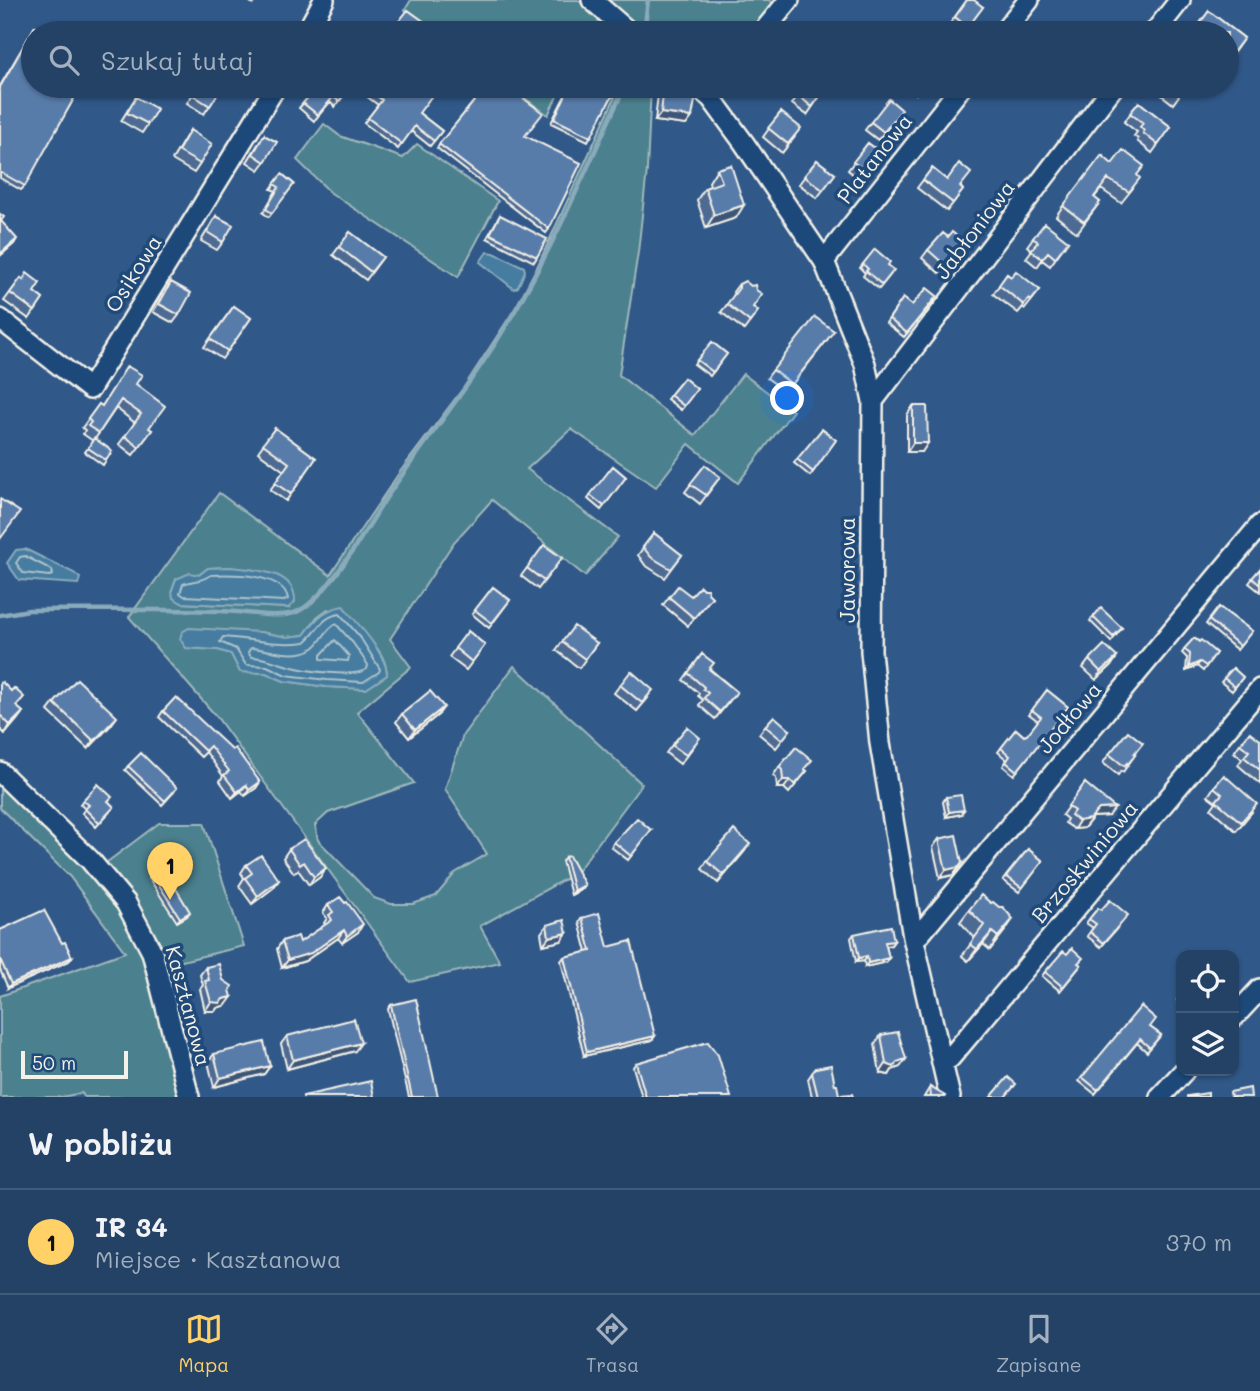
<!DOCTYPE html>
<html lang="pl">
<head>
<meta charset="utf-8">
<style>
  body { margin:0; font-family:Mali,sans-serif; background:#2c496c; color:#f1f3f6 }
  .controls { position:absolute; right:21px; bottom:21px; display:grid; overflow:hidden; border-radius:14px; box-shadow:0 2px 5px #0004 }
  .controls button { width:63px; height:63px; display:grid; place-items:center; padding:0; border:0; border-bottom:2px solid #415b7a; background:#244266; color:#f1f3f6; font:35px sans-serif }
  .scale { position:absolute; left:21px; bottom:18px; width:107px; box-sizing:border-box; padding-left:7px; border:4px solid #f4f1e8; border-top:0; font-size:19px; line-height:24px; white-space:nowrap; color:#f4f1e8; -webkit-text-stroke:5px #1f4a7a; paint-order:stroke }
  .you { position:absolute; left:788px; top:399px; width:24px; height:24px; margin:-18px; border:5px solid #fff; border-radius:50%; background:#1a73e8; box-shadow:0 0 0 10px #1a73e833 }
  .badge { display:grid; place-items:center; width:46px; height:46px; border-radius:50%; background:#ffd166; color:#111; font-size:23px; font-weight:700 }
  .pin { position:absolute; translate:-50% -58px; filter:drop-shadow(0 2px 4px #0008) }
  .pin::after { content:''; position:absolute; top:37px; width:24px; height:21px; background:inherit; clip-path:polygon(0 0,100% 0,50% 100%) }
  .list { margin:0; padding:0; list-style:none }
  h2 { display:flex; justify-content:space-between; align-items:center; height:91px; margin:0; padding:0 28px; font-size:30px }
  h2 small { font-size:23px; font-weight:400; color:#a3b0bf }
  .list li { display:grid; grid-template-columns:46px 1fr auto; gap:21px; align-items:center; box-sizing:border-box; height:105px; padding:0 28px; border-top:2px solid #415b7a }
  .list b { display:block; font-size:26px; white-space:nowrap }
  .list p { margin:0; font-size:23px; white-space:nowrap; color:#a3b0bf }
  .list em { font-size:23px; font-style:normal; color:#a3b0bf }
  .icon { flex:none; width:38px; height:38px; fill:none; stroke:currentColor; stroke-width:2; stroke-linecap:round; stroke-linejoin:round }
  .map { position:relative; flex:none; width:1260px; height:1097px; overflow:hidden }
  .search { position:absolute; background:#244266; box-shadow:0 2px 5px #0004; left:21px; right:21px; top:21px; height:77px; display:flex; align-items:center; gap:18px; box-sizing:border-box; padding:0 24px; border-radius:38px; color:#a3b0bf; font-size:26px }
  .sheet { height:196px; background:#244266 }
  nav { display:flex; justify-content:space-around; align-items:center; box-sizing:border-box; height:98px; border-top:2px solid #415b7a; background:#244266; font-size:19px; color:#a3b0bf }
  nav a { display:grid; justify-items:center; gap:4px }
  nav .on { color:#ffd166 }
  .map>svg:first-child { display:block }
</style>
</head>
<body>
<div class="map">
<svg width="1260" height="1097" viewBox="0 0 1260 1097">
  <rect width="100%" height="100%" fill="#305888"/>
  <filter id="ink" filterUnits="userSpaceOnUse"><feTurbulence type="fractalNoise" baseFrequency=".0143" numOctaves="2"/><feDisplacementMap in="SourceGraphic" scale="14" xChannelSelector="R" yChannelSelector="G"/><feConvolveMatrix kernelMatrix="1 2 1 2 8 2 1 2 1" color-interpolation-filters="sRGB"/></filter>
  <g filter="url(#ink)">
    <path fill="#4b808e" stroke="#a0b8bb" stroke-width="2" fill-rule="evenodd" d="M 411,0 L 578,0 L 597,11 L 602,0 L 769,0 L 789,18 L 774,33 L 603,33 L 590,27 L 587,33 L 437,33 L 405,10 Z
      M 508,86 L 562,86 L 548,115 Z
      M 620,86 L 651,86 L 647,170 L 638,252 L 619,375 L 695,435 L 743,374 L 793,411 L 738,483 L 689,444 L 656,487 L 571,429 L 527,469 L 618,537 L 585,576 L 492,500 L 454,542 L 390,639 L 411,667 L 357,712 L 414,783 L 328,813 L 315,825 L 318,840 L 374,898 L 391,904 L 413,904 L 436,896 L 455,873 L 487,854 L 445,789 L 463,735 L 514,666 L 642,784 L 576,873 L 480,926 L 500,962 L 410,982 L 216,716 L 129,617 L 219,493 L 330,575 L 399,473 L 464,387 L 516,307 L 538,265 ZM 231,567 L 288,608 L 182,603 L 199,575 L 208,568 ZM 328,609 C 351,624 386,644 387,675 L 366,689 L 327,687 L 284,681 L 266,673 L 240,672 L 231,654 L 218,650 L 186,648 L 260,632 L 287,637 L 304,635 L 317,617 Z
      M 324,124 L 340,136 L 403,158 L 417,144 L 498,201 L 458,277 L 331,193 L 297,160 Z
      M 0,783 L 94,872 L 159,823 L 204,823 L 244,946 L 149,969 L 181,1097 L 84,1097 L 82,1093 L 62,1097 L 0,1097 L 0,996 L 125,952 L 70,877 L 0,808 Z"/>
    <path fill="#447c9f" stroke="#8aabbc" stroke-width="2" d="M 487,252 L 494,253 L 524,267 L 525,271 L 518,287 L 514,289 L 480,262 Z
      M 25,549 L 74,573 L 80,578 L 78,584 L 19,580 L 7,563 L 16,550 Z
      M 231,567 C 255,570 296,570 295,602 L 288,608 L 182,603 L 173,598 L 172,590 L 176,579 L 190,573 L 199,575 L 208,568 Z
      M 343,606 C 357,623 387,654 387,675 L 366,689 L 327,687 L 284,681 L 266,673 L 240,672 L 231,654 L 218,650 L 186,648 L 180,639 L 182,632 L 189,628 L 260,632 L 287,637 L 304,635 C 316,619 323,610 343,606 Z"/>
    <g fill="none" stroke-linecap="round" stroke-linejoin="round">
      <path stroke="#aec2cb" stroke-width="2" d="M 25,556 L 52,570 L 53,575 L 49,576 L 23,573 L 16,563 L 20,557 Z
        M 211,575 C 231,574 284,573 288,599 L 284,601 L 184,596 L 180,593 L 183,584 C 195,579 198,583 211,575 Z
        M 340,614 L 360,637 L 380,669 L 379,672 L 363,682 L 327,680 L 286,675 L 267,666 L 246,665 L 236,649 L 220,642 L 223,637 C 250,639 278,646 305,642 C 318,632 321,616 340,614 Z
        M 336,624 L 353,643 L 368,665 L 367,669 C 355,678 305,671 289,666 C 273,662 269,658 251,657 L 248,652 L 251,648 C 269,649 296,660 313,648 C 323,641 325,629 336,624 Z
        M 335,640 L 349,656 L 348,661 L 321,659 L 321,655 Z"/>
      <path stroke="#8aabbc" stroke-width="4.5" d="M 644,33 L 648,0
        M 0,615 L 29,610 C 93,610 157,609 220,611 C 241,611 275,619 294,613 C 325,603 368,526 386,498 C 427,438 473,382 510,319 C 555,245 588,164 625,86"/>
      <g stroke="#f4f1e8" stroke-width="24">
        <path id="minor" d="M 592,0 L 630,33
          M 306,33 L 324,0
          M 762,33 L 789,0
          M 1003,33 L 1029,0
          M 1154,33 L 1180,0
          M 697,86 L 711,98 L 744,143 L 824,261 L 865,364 L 873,401 L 871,651 L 880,743 L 913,937 L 950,1097
          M 824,261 L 962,86
          M 0,319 L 90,389 L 276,86
          M 873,401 L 1114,86
          M 0,772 L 90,860 L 126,903 L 152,952 L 189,1097
          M 913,937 L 920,934 L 1260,525
          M 1234,1017 L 1260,989
          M 943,1062 L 950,1058 L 1260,689
          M 1160,1097 L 1184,1071"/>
      </g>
      <use href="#minor" stroke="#1f4a7a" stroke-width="19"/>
    </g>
    <path fill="#4d6a92" stroke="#f4f1e8" stroke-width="2" d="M 247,0 L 256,0 L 253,4 Z
      M 967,0 L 983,7 L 963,33 L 960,33 L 949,25 Z
      M 408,10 L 440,33 L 396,33 L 393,30 Z
      M 1209,11 L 1244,38 L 1227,62 L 1227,33 L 1193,33 Z
      M 35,26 L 25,186 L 21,190 L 0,178 L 0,86 Z
      M 188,86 L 221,86 L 222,87 L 204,114 L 187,103 L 193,94 L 186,89 Z
      M 302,86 L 351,86 L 335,107 L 330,102 L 314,121 L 299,108 L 313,92 Z
      M 353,86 L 431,86 L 419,113 L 442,131 L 430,146 L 411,131 L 398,149 L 364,123 L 378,105 Z
      M 474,86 L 525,136 L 549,229 L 546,233 L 437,148 L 477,97 L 470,92 Z
      M 570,86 L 620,86 L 613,97 L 612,96 L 588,141 L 551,123 Z
      M 664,86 L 677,91 L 692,117 L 686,125 L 655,121 L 658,94 Z
      M 905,86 L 922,86 L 916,94 Z
      M 1156,86 L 1186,86 L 1173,104 L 1154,89 Z
      M 798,95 L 820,96 L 807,115 L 792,104 Z
      M 136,97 L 148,124 L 142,133 L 121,121 Z
      M 1139,102 L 1171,127 L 1152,153 L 1137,141 L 1138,139 L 1134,136 L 1137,132 L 1124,122 Z
      M 781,112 L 795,137 L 782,153 L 763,137 Z
      M 896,118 L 878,140 L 865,130 L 871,122 Z
      M 190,130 L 200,164 L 194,173 L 172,160 Z
      M 264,135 L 265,162 L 259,170 L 247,162 Z
      M 868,143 L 880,152 L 860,180 L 848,170 Z
      M 817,160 L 835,174 L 817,198 L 799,184 Z
      M 1112,164 L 1137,175 L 1133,188 L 1121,203 L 1101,189 L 1094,198 L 1100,202 L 1077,233 L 1056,216 L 1063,206 Z
      M 932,168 L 947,180 L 961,187 L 963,190 L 947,211 L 917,188 Z
      M 717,169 L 736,218 L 706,228 L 697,200 L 705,188 L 710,186 L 709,182 Z
      M 282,174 L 294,184 L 269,217 L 263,213 L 276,191 L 271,189 Z
      M 500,215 L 537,257 L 534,262 L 487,238 Z
      M 216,216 L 223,242 L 217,250 L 201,241 Z
      M 350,232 L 383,257 L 366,280 L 333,255 Z
      M 1033,238 L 1068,241 L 1050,266 L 1042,260 L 1037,267 L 1026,258 L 1032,250 L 1027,246 Z
      M 928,250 L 958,251 L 939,273 L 922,258 Z
      M 863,264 L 888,265 L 891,274 L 879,289 L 863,276 L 865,273 L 860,268 Z
      M 1007,274 L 1011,277 L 1040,290 L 1025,309 L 1023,307 L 1018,313 L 993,294 Z
      M 21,278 L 34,292 L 43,299 L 29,319 L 4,301 Z
      M 171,282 L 179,315 L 173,323 L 153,312 Z
      M 739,284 L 756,290 L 753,307 L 758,311 L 744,330 L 721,312 L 734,296 L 733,292 Z
      M 903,298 L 912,305 L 934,301 L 904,337 L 886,323 Z
      M 234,306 L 251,318 L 222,359 L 204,347 Z
      M 828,339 L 786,392 L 767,378 L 773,370 Z
      M 712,342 L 727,354 L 710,376 L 694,364 Z
      M 684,378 L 697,389 L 681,410 L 667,399 Z
      M 136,384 L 149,428 L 152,430 L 133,455 L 119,444 L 135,423 L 116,408 L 95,439 L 112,451 L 103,465 L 85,452 L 93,441 L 83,434 L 85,430 L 82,428 L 99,404 L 101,406 Z
      M 913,406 L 922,452 L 907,452 L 907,415 Z
      M 275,428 L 316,458 L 286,501 L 270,490 L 284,471 L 258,452 Z
      M 836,440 L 810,476 L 794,463 L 797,459 Z
      M 705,465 L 720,477 L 700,504 L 685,492 Z
      M 613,466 L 626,477 L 601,510 L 588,499 Z
      M 654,533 L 682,555 L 665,578 L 645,565 L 638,555 Z
      M 562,558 L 538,589 L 521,576 L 527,568 Z
      M 1260,569 L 1260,592 L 1249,583 Z
      M 493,587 L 510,600 L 489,628 L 472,614 Z
      M 703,589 L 712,597 L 688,626 L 663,605 L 669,597 L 691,596 Z
      M 1219,607 L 1252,631 L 1237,650 L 1206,624 Z
      M 1093,617 L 1122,628 L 1111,642 L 1090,621 Z
      M 468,631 L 485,645 L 466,670 L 449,657 Z
      M 1194,638 L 1216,653 L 1203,671 L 1197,666 L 1186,671 L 1187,658 L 1182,653 Z
      M 562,642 L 597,643 L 579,668 L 556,650 Z
      M 702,654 L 710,669 L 737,692 L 715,719 L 699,705 L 703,700 L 698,696 L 699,693 L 683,680 Z
      M 1117,657 L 1111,666 L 1096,680 L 1083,668 L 1089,660 Z
      M 1233,668 L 1243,677 L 1232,691 L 1221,682 Z
      M 0,684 L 17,707 L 23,712 L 5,734 L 0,729 Z
      M 620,685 L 648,698 L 637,711 L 614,693 Z
      M 1047,690 L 1068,707 L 1014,775 L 1003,766 L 1007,760 L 998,752 L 1016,729 L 1024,736 L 1027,735 L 1038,721 L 1029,714 Z
      M 54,703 L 111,725 L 88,749 L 48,711 Z
      M 163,711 L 260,782 L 256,788 L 245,796 L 241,791 L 232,798 L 220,781 L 223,776 L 206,752 L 201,757 L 159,717 Z
      M 402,714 L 438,715 L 409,738 L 396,722 Z
      M 765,726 L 790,730 L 776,748 L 759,734 Z
      M 1260,740 L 1260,784 L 1238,765 L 1242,759 L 1234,752 L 1240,744 Z
      M 672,745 L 694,746 L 680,764 L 666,753 Z
      M 1109,754 L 1134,755 L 1135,755 L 1123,772 L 1121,771 L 1118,775 L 1103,763 Z
      M 128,766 L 174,792 L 162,805 L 125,770 Z
      M 779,767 L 805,769 L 807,771 L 789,793 L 784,788 L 777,788 L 776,778 L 773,776 Z
      M 1085,783 L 1109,816 L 1093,817 L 1084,828 L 1074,829 L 1065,823 L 1067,819 L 1062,815 Z
      M 1214,787 L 1252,812 L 1236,831 L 1211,809 L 1216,802 L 1208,796 Z
      M 946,797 L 961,814 L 946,817 L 943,802 Z
      M 83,800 L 109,802 L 114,807 L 96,827 L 82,813 L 85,809 L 80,804 Z
      M 651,830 L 628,860 L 611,847 L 614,842 Z
      M 939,839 L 953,875 L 940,878 L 933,847 Z
      M 289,849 L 320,877 L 309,885 L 298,870 L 294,873 L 283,858 Z
      M 1028,849 L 1043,861 L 1019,892 L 1003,880 Z
      M 744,852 L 718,883 L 702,869 L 707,861 Z
      M 565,857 L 585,885 L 582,889 L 571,895 L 562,861 Z
      M 246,865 L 279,880 L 273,888 L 252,904 L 239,886 L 244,878 L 241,873 Z
      M 152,874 L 187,916 L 177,922 L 149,878 Z
      M 991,903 L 1013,919 L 990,950 L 983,944 L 968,961 L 962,956 L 975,938 L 960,922 L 969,910 Z
      M 328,905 L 358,932 L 342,943 L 338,938 L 305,961 L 282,968 L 277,949 L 282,941 L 300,942 L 325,925 L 324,923 L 327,918 L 323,913 Z
      M 1098,908 L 1101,910 L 1125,919 L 1101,947 L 1087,936 L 1093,928 L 1086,923 Z
      M 582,918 L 655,1036 L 652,1040 L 584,1056 L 561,961 L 564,957 L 587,952 L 579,922 Z
      M 547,925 L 561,941 L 543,945 L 541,933 Z
      M 0,930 L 62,943 L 72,957 L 69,961 L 8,988 L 0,970 Z
      M 854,934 L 894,941 L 891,945 L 886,946 L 889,958 L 886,962 L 865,967 L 864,961 L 856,962 L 851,938 Z
      M 1079,964 L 1081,965 L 1060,991 L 1042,976 L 1045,972 Z
      M 206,967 L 223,980 L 230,990 L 226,1005 L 217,1008 L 215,1011 L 205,1011 L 200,989 L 203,985 L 200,975 Z
      M 1181,994 L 1181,1004 L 1177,1000 Z
      M 391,1005 L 438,1097 L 409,1097 L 388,1009 Z
      M 1150,1027 L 1161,1035 L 1147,1052 L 1137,1043 L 1095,1094 L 1079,1081 L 1082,1077 Z
      M 881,1035 L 906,1059 L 900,1067 L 892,1070 L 889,1075 L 880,1073 L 875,1044 Z
      M 287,1036 L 355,1051 L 287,1069 L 281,1044 Z
      M 214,1054 L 270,1066 L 264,1074 L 214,1087 L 208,1062 Z
      M 636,1063 L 731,1097 L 642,1097 L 633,1067 Z
      M 812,1073 L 835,1085 L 839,1095 L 853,1097 L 812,1097 L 808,1079 Z
      M 930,1087 L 944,1097 L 924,1097 Z"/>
    <path fill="#3e5677" stroke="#f4f1e8" stroke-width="2" d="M 661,113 L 692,117 L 686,125 L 655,121 Z
      M 744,205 L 736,218 L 706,228 L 714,215 Z
      M 17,239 L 14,244 L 0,256 L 0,254 Z
      M 913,443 L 928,443 L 922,452 L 907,452 Z
      M 1117,657 L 1111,666 L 1096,680 L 1101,672 Z
      M 1200,662 L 1197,666 L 1186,671 L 1189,667 Z
      M 444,707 L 438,715 L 409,738 L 415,730 Z
      M 23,712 L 17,720 L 5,734 L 10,725 Z
      M 117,717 L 111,725 L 88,749 L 94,741 Z
      M 783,780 L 790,780 L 784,788 L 777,788 Z
      M 260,782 L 256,788 L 245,796 L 249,790 Z
      M 246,785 L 241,791 L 232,798 L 237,792 Z
      M 1115,808 L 1109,816 L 1093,817 L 1084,828 L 1074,829 L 1079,821 L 1099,809 Z
      M 964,810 L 961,814 L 946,817 L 949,812 Z
      M 750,844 L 744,852 L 718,883 L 723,875 Z
      M 962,863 L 953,875 L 940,878 L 946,870 Z
      M 326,868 L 320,877 L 309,885 L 314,877 Z
      M 279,880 L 273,888 L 252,904 L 258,896 Z
      M 585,885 L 582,889 L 571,895 L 574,891 Z
      M 190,912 L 187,916 L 177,922 L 180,918 Z
      M 1013,919 L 1005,931 L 990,950 L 998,937 Z
      M 363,924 L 358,932 L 342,943 L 347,936 Z
      M 344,930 L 338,938 L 305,961 L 282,968 L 288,960 Z
      M 992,932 L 983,944 L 968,961 L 977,949 Z
      M 567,933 L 561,941 L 543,945 L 549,937 Z
      M 894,941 L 891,945 L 882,947 L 885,942 Z
      M 867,956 L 864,961 L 856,962 L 859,958 Z
      M 72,957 L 69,961 L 8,988 L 11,984 Z
      M 889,958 L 886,962 L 865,967 L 868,963 Z
      M 232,997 L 226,1005 L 217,1008 L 215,1011 L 205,1011 L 211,1002 Z
      M 655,1036 L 652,1040 L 584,1056 L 587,1052 Z
      M 361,1043 L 355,1051 L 287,1069 L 293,1060 Z
      M 906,1059 L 900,1067 L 892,1070 L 889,1075 L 880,1073 L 886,1064 Z
      M 270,1066 L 264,1074 L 214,1087 L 220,1078 Z"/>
    <path fill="#597baa" stroke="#f4f1e8" stroke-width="2" d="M 967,0 L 974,0 L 983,7 L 968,27 L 955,17 Z
      M 408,10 L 440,33 L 406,33 L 407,33 L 396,25 Z
      M 1209,11 L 1244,38 L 1231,55 L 1227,52 L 1227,33 L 1200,33 L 1205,27 L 1200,23 Z
      M 335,20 L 360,32 L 365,22 L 377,29 L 375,33 L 328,33 Z
      M 35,26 L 47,33 L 33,33 L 33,86 L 81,86 L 25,186 L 0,172 L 0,87 Z
      M 199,86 L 221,86 L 222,87 L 210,106 L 193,95 Z
      M 315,86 L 351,86 L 339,101 L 333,97 L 318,115 L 303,103 L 317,87 Z
      M 364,86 L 431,86 L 436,90 L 419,113 L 442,131 L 434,141 L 415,126 L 402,144 L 368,118 L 382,100 Z
      M 474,86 L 507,86 L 543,113 L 525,136 L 581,163 L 549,229 L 439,144 L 481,93 L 473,87 Z
      M 570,86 L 620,86 L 616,93 L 614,92 L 591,137 L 554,119 Z
      M 664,86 L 678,88 L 677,91 L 696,95 L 692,117 L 661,113 Z
      M 805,86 L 820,96 L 812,107 L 798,95 Z
      M 1171,86 L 1186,86 L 1181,93 Z
      M 136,97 L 157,109 L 148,124 L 127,113 Z
      M 889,99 L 902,110 L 884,132 L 871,122 Z
      M 1139,102 L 1171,127 L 1158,145 L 1143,133 L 1144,131 L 1140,127 L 1143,123 L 1130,113 Z
      M 781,112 L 801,128 L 788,144 L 768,128 Z
      M 190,130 L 212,144 L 200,164 L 178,151 Z
      M 264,135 L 277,142 L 265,162 L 253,154 Z
      M 868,143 L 880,152 L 866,171 L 853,162 Z
      M 1123,150 L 1144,166 L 1137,175 L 1140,178 L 1129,192 L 1108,179 L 1094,197 L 1100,202 L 1084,222 L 1063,206 L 1102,155 L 1112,164 Z
      M 817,160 L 835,174 L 823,190 L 804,176 Z
      M 959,163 L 971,173 L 960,187 L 963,190 L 953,203 L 923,180 L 932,168 L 947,180 Z
      M 731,165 L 744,205 L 714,215 L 705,188 L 722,182 L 717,169 Z
      M 282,174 L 294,184 L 272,213 L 266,209 L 279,187 L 274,184 Z
      M 0,214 L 4,217 L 1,221 L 17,239 L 0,254 Z
      M 500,215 L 547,239 L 537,257 L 490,234 Z
      M 216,216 L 233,225 L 223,242 L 207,232 Z
      M 1045,223 L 1068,241 L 1055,258 L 1048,252 L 1042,259 L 1031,250 L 1038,242 L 1033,238 Z
      M 350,232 L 383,257 L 371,272 L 339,247 Z
      M 952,232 L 964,242 L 945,265 L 928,250 L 943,233 L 948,237 Z
      M 875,249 L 890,262 L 888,265 L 894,270 L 882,285 L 866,271 L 868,269 L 863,264 Z
      M 1016,271 L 1040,290 L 1031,301 L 1029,299 L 1024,305 L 999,285 L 1007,274 L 1011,277 Z
      M 27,273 L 40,283 L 34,292 L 43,299 L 35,311 L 10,293 L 21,278 L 23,280 Z
      M 745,281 L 751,286 L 755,285 L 756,290 L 762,294 L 753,307 L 758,311 L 750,322 L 727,304 L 739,288 L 739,284 Z
      M 171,282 L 191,293 L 179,315 L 159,304 Z
      M 927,288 L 937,296 L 907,333 L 889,319 L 903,298 L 912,305 Z
      M 234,306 L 251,318 L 228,351 L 210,339 Z
      M 815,317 L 834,331 L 792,384 L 773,370 Z
      M 712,342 L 727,354 L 713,372 L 697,360 Z
      M 127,366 L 142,375 L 136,384 L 165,406 L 149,428 L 152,430 L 139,447 L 125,436 L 141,414 L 121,400 L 99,433 L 88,426 L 91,422 L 88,419 L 99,404 L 102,406 Z
      M 684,378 L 697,389 L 684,406 L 670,395 Z
      M 913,406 L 927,406 L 928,443 L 913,443 Z
      M 275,428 L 316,458 L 291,494 L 275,483 L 289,463 L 263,444 Z
      M 822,429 L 836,440 L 813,472 L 797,459 Z
      M 94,438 L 112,451 L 106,460 L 88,448 Z
      M 705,465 L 720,477 L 706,495 L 690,484 Z
      M 613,466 L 626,477 L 604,506 L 590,495 Z
      M 0,499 L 20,512 L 0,539 Z
      M 654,533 L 682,555 L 671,569 L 651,557 L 643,547 Z
      M 544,545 L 562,558 L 544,581 L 527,568 Z
      M 1260,569 L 1260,585 L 1252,578 Z
      M 678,586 L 691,596 L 700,586 L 703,589 L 708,589 L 708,593 L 712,597 L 694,618 L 669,597 Z
      M 493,587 L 510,600 L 492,623 L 475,610 Z
      M 1219,607 L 1252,631 L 1240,646 L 1209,620 Z
      M 1101,608 L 1122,628 L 1113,637 L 1093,617 Z
      M 574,626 L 597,643 L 585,659 L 562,642 Z
      M 468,631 L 485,645 L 472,662 L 455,648 Z
      M 1194,638 L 1199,642 L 1201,640 L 1216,653 L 1206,666 L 1200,662 L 1189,667 L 1190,654 L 1184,649 Z
      M 1104,645 L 1117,657 L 1101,672 L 1089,660 Z
      M 702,654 L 714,663 L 709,669 L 737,692 L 720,712 L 704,698 L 708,693 L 703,689 L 704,687 L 688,673 Z
      M 1233,668 L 1243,677 L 1235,687 L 1224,678 Z
      M 631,671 L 653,690 L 642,703 L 620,685 Z
      M 77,679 L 117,717 L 94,741 L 54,703 Z
      M 2,682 L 11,691 L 14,688 L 24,697 L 16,706 L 23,712 L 10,725 L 0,715 L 0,684 Z
      M 1047,690 L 1068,707 L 1017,771 L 1006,762 L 1010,756 L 1001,748 L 1016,729 L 1024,736 L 1027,735 L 1041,717 L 1032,710 Z
      M 430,691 L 444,707 L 415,730 L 402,714 Z
      M 176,697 L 232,750 L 235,748 L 260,782 L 249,790 L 246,785 L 237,792 L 224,775 L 229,771 L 210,746 L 205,751 L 163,711 Z
      M 774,716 L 790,730 L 782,740 L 765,726 Z
      M 687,727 L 700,738 L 686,755 L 672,745 Z
      M 1128,731 L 1143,743 L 1134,754 L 1135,755 L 1128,764 L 1127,763 L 1124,766 L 1109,754 Z
      M 1250,732 L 1260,740 L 1260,770 L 1244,757 L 1249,751 L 1240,744 Z
      M 796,747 L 812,760 L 804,769 L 807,771 L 795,785 L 790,780 L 783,780 L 782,770 L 779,767 Z
      M 141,753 L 177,788 L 165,801 L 128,766 Z
      M 1224,775 L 1257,804 L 1241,822 L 1216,801 L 1222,794 L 1214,787 Z
      M 1085,783 L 1115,808 L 1099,809 L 1090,819 L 1079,821 L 1071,815 L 1074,811 L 1068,806 Z
      M 98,784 L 112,797 L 108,801 L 114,807 L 99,823 L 85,809 L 89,805 L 83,800 Z
      M 961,795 L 964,810 L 949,812 L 946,797 Z
      M 637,818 L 651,830 L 631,856 L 614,842 Z
      M 734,830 L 750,844 L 723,875 L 707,861 Z
      M 956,835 L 962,863 L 959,867 L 946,870 L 939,839 Z
      M 304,839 L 326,868 L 314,877 L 304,862 L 300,865 L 289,849 Z
      M 1028,849 L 1043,861 L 1022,888 L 1006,876 Z
      M 261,855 L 279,880 L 258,896 L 245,878 L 252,873 L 246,865 Z
      M 569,856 L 585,885 L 574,891 L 565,857 Z
      M 163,867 L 190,912 L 180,918 L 152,874 Z
      M 981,895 L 991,903 L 993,902 L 999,907 L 1003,907 L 1013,919 L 998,937 L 992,932 L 977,949 L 970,944 L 984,925 L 969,910 Z
      M 340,897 L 345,903 L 347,902 L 363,924 L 347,936 L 344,930 L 311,953 L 288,960 L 282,941 L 298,936 L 300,942 L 332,920 L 329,915 L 333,912 L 328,905 Z
      M 1110,900 L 1128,915 L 1104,943 L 1090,932 L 1096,924 L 1089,919 L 1098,908 L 1101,910 Z
      M 44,910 L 62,943 L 65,942 L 72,957 L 11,984 L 0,959 L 0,930 Z
      M 599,913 L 608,947 L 631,941 L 655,1036 L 587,1052 L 564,957 L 591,951 L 582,918 Z
      M 564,920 L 567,933 L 549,937 L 547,925 Z
      M 891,926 L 894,941 L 885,942 L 889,958 L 868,963 L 867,956 L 859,958 L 854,934 Z
      M 1072,948 L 1083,958 L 1078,963 L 1081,965 L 1063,987 L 1045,972 L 1063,951 L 1067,954 Z
      M 219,964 L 223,980 L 232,986 L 230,990 L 232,997 L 223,999 L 220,1003 L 211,1002 L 205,981 L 209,980 L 206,967 Z
      M 416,999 L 438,1097 L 412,1097 L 391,1005 Z
      M 1141,1006 L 1156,1019 L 1150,1027 L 1161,1035 L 1150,1048 L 1140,1039 L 1098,1090 L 1082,1077 Z
      M 354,1019 L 361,1043 L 293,1060 L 287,1036 Z
      M 898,1032 L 906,1059 L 897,1062 L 894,1067 L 886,1064 L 881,1035 Z
      M 264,1042 L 270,1066 L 220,1078 L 214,1054 Z
      M 708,1042 L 718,1055 L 731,1097 L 646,1097 L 636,1063 Z
      M 831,1065 L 835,1085 L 837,1085 L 839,1095 L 852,1094 L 853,1097 L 818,1097 L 812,1073 L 816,1068 Z
      M 1008,1077 L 1016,1084 L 1005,1097 L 991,1097 Z
      M 371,1081 L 374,1097 L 303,1097 L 303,1096 Z
      M 930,1087 L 945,1096 L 944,1097 L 931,1097 Z
      M 1250,1088 L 1251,1097 L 1231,1097 L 1230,1092 Z
      M 1208,1093 L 1208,1097 L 1187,1097 L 1187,1096 Z"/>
  </g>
  <g text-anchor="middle" stroke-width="7" stroke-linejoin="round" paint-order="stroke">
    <g font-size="21" fill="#f4f1e8" stroke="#1f4a7a">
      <text transform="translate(875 159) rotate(-52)" y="7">Platanowa</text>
      <text transform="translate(975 230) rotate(-53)" y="7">Jabłoniowa</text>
      <text transform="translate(134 274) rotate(-58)" y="7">Osikowa</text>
      <text transform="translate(848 570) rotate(-90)" y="7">Jaworowa</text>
      <text transform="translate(1070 718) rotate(-50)" y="7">Jodłowa</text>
      <text transform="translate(1085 862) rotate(-50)" y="7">Brzoskwiniowa</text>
      <text transform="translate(188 1006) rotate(75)" y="7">Kasztanowa</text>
    </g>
  </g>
</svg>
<div class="controls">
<button><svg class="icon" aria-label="locate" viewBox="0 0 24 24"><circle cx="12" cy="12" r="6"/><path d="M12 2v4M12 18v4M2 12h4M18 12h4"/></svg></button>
<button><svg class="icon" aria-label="layers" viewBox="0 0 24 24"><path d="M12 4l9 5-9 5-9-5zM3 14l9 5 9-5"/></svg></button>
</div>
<div class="scale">50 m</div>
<div class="you"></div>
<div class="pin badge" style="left:170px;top:900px">1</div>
<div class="search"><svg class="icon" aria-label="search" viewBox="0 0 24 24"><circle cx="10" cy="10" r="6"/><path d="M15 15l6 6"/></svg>Szukaj tutaj</div>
</div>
<section class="sheet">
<h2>W pobliżu<small></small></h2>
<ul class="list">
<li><span class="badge">1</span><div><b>IR 34</b><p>Miejsce · Kasztanowa</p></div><em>370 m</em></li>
</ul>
</section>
<nav>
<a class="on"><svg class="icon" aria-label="map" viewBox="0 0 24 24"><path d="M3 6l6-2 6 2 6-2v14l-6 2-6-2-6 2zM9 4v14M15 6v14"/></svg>Mapa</a>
<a><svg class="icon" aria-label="directions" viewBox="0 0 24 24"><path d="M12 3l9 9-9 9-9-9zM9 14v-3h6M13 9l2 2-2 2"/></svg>Trasa</a>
<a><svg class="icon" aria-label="saved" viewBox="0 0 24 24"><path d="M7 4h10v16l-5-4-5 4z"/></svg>Zapisane</a>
</nav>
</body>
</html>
